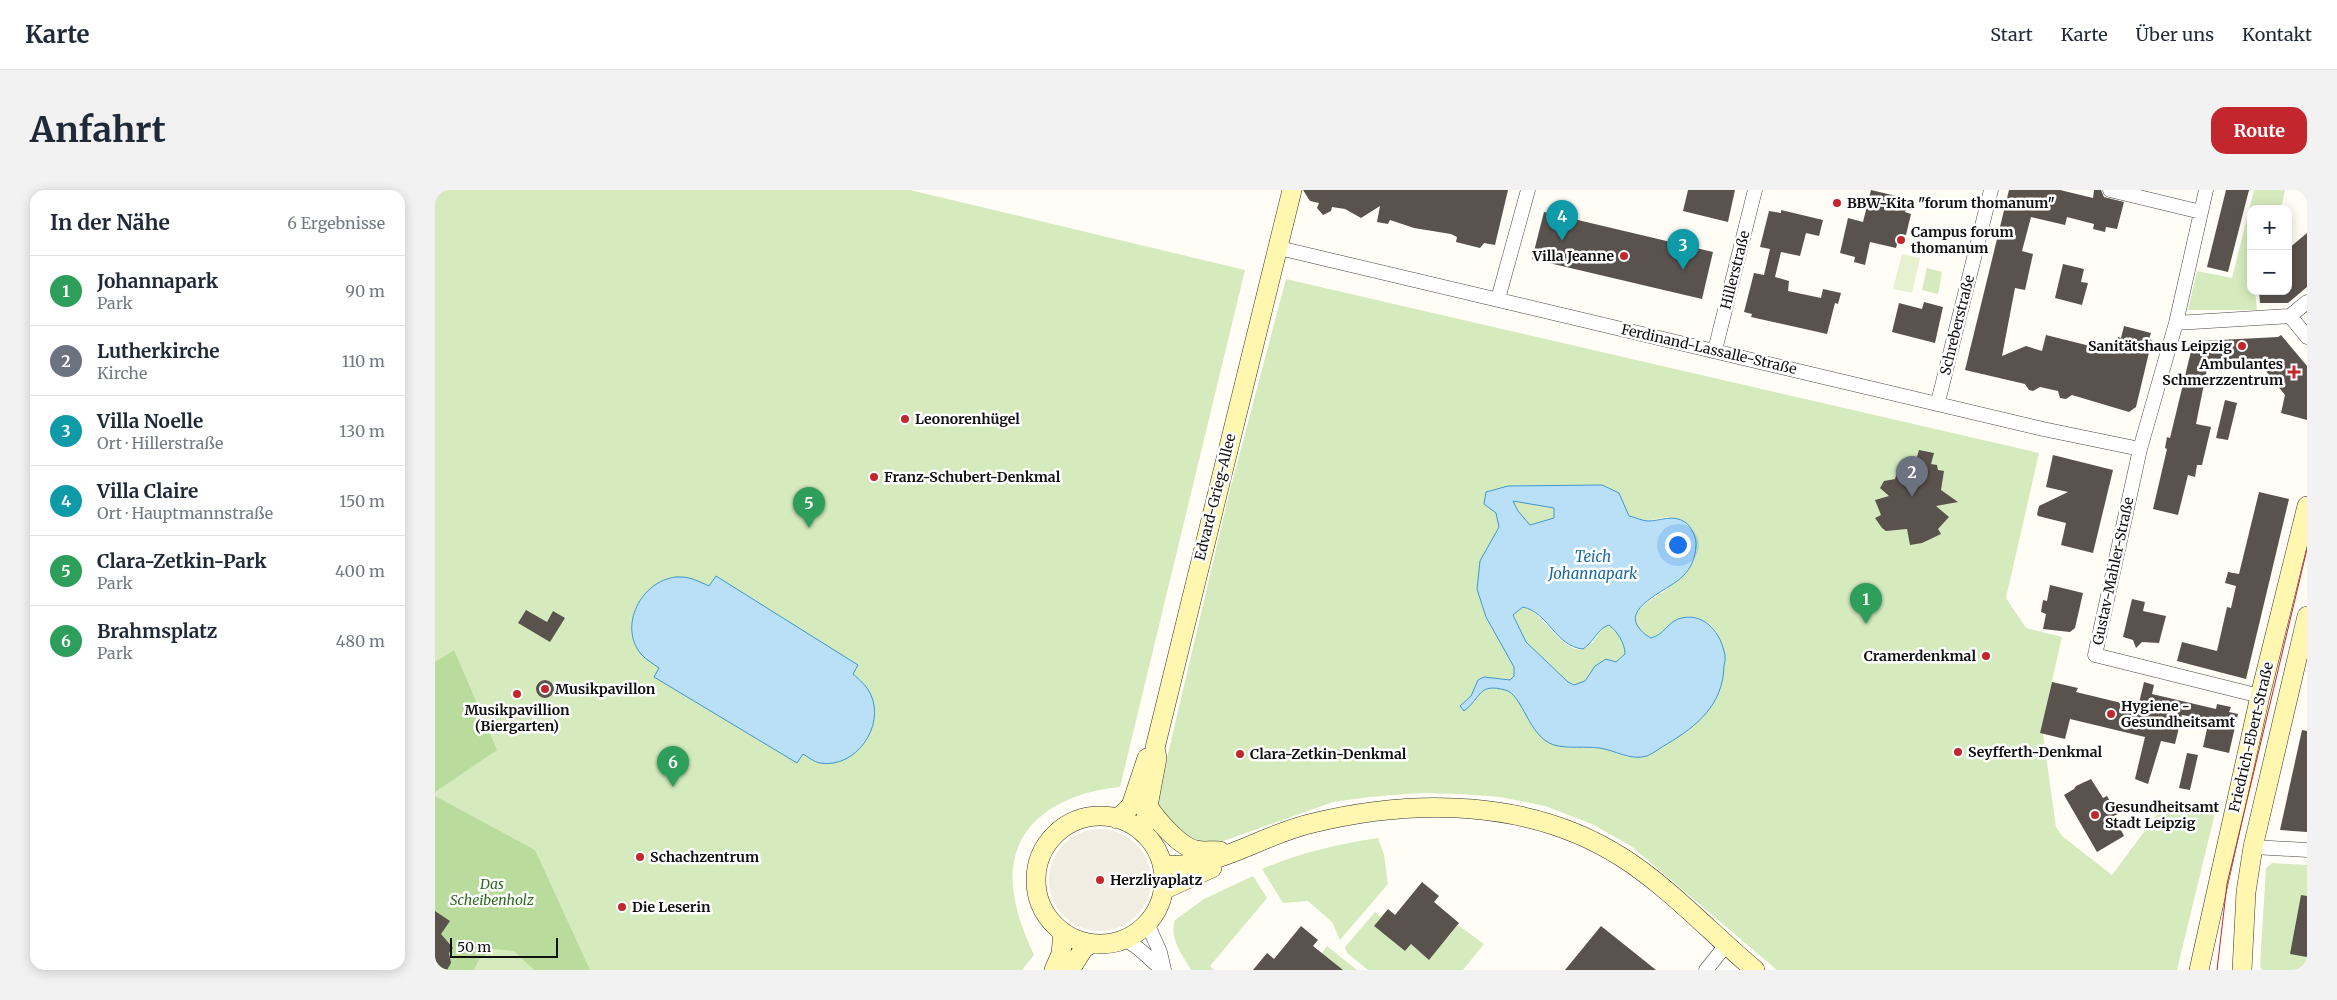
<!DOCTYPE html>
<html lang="de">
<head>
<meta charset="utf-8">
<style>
  body { margin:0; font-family:Merriweather,serif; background:#f2f2f3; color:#1f2937 }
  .controls { position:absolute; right:15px; top:15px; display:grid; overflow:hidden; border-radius:10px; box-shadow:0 2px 12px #0003 }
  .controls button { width:45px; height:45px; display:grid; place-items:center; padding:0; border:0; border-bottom:1px solid #e0e1e3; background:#fff; color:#1f2937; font:25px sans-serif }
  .scale { position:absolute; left:15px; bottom:12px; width:108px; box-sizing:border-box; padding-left:5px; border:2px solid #111; border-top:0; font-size:14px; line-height:18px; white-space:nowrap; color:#111; -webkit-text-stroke:4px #fff; paint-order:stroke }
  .you { position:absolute; left:1242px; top:354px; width:18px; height:18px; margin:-12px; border:4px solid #fff; border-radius:50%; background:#1a73e8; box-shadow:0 0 0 8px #1a73e833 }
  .badge { display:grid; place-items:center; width:32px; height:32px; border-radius:50%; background:#c4262e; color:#fff; font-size:16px; font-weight:700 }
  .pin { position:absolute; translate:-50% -41px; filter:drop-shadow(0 1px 2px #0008) }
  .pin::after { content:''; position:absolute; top:26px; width:18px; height:15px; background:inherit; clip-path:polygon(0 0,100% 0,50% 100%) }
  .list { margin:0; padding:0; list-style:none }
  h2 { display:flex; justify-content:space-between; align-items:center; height:65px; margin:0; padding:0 20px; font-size:21px }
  h2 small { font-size:16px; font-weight:400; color:#747a83 }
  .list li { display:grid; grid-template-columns:32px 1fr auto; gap:15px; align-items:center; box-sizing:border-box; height:70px; padding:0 20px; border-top:1px solid #e0e1e3 }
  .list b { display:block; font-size:19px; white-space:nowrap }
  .list p { margin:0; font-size:16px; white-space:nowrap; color:#747a83 }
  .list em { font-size:16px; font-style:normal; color:#747a83 }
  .map { position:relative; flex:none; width:1872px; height:780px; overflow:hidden; border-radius:15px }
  header { display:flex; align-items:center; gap:30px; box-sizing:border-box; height:70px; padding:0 25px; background:#fff; border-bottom:1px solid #e0e1e3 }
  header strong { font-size:24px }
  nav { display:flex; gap:28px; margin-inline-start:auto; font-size:18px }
  .intro { display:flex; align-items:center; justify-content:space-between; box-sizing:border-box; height:120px; padding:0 30px }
  h1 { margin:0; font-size:35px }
  .button { padding:12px 22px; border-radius:15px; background:#c4262e; color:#fff; font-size:18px; font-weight:700 }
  main { display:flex; gap:30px; padding:0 30px }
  aside { flex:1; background:#fff; border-radius:15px; box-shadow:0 2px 12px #0003 }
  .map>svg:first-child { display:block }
</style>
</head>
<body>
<header>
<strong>Karte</strong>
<nav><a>Start</a><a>Karte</a><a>Über uns</a><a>Kontakt</a></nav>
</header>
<div class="intro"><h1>Anfahrt</h1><a class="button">Route</a></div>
<main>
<aside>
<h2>In der Nähe<small>6 Ergebnisse</small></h2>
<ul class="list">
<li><span class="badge" style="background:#2e9e5b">1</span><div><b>Johannapark</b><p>Park</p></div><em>90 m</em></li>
<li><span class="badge" style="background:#6b7280">2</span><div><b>Lutherkirche</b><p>Kirche</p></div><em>110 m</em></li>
<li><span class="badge" style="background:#0f9aa8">3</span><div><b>Villa Noelle</b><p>Ort · Hillerstraße</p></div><em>130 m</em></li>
<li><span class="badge" style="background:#0f9aa8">4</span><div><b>Villa Claire</b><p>Ort · Hauptmannstraße</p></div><em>150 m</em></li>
<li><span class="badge" style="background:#2e9e5b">5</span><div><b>Clara-Zetkin-Park</b><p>Park</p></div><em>400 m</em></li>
<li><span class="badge" style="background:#2e9e5b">6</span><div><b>Brahmsplatz</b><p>Park</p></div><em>480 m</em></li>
</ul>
</aside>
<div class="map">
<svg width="1872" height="780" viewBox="0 0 1872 780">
  <rect width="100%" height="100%" fill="#fffdf5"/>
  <path fill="#d5ebbd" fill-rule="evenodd" d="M 0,0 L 475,0 L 810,80 L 685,597 C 630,602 572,631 578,696 C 580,721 589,743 599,765 L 587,780 L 0,780 Z
    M 1819,0 L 1850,0 L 1846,19 L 1816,19 L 1816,101 L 1820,101 L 1822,120 L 1753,120 L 1762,81 L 1797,88 Z
    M 1492,78 L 1507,82 L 1503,104 L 1487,100 Z
    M 851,89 L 1604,263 L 1571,408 L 1591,438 L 1627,447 L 1605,543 L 1608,544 L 1621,637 L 1627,646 L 1677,685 L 1723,623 L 1751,621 L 1780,623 L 1742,780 L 1342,780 L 1196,656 L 1157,634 L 1110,616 L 1065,607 L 1026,604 L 985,603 L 935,607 L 898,612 L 780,654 L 768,654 L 755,649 L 730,628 L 723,613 L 725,598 L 794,304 ZM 1167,295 L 1184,303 L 1194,326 L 1211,331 L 1232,327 L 1250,332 L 1232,400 C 1212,411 1181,429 1215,448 L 1226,445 L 1234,435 L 1263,428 L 1273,433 L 1282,442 L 1254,540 L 1212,566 L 1193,567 L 1166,558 L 1119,555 L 1099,539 L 1081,508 L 1072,500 L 1052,497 L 1048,499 L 1041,511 L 1025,516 L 1060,488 L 1075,490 L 1079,486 L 1079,477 L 1051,427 L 1045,371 L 1064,337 L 1061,323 L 1051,302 L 1073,296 Z
    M 1077,310 L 1119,318 L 1119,328 L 1095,335 L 1083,321 Z
    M 1088,417 C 1109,422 1127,464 1148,459 C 1160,456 1162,440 1174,435 C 1182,441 1190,453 1190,464 L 1181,472 L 1160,476 L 1150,491 L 1140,495 L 1133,492 L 1091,452 L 1078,424 Z
    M 943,648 L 949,665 L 953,694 L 905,750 L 897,732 L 873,711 L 848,713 L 827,679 C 864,663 903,654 943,648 Z
    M 1837,673 L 1872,675 L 1872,780 L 1827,780 L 1825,775 L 1831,678 Z
    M 818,686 L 832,708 L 775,776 L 779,780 L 756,780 C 747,764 734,749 740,730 L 769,709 Z
    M 940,722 L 946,727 L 939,736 L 970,761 L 976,754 L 994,769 L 1023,735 L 1049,754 L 1028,780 L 933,780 L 912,763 L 910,757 Z
    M 892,756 L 922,780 L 900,780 L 887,763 Z"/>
  <path fill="#b9dc9c" d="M 19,460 L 62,560 L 0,602 L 0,472 Z
    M 0,606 L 100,660 L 155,780 L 99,780 L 79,761 L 59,759 L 44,769 L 39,780 L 0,780 Z"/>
  <path fill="#e6f2cf" d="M 1467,64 L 1485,68 L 1477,103 L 1458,99 Z"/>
  <path fill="#f1ede2" d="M614 690a51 51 0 1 1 102 0a51 51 0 1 1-102 0Z"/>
  <path fill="#b9e0f7" stroke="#3f96cf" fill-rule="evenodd" d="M 1167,295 L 1184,303 L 1194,326 C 1200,327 1207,331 1213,331 C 1225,331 1238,324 1250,332 C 1256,336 1262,348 1261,356 C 1260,368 1257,377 1248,386 C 1236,399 1191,415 1202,435 C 1206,441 1209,444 1216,448 C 1230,444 1231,434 1243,429 C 1267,421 1284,440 1289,461 C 1291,466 1290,472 1289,476 C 1288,515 1262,536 1232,554 C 1226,557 1219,563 1212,566 C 1195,571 1180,560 1164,558 C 1150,556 1133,559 1119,555 C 1093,547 1088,504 1070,500 C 1043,493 1048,506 1029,521 L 1025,516 L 1036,506 L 1043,490 L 1049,487 L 1075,490 L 1079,486 L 1079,477 L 1051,427 L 1042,399 L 1045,371 L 1064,337 L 1061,323 L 1049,314 L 1051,302 L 1073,296 ZM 1078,311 L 1119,318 L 1119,328 L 1095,335 L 1083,321 ZM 1088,417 C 1114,423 1120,456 1148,459 C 1159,452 1162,439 1174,435 C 1182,441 1190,453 1190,464 L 1181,472 L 1171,469 L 1160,476 L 1150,491 L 1139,495 L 1133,492 L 1091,452 L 1078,425 Z
    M 281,386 L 423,475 L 418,484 C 425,490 432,496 436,505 C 450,536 421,579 385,573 C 379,572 373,567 368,564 L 362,573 L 219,487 L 224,478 C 219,474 211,470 206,464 C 183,436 206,391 241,387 C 254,386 263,391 274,396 Z"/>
  <path fill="#5a524d" d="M 868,0 L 1073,0 L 1060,55 L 1049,53 L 1045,58 L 1021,52 L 1022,47 L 1016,44 L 979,38 L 955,30 L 953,34 L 942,32 L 945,16 L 926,28 L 910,19 L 897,17 L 896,21 L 888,25 L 882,18 L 884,13 L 875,11 Z
    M 1253,0 L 1300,0 L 1293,32 L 1248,21 Z
    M 1436,0 L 1474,9 L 1470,22 L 1476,24 L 1471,45 L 1465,44 L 1461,58 L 1435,52 L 1430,75 L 1419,72 L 1420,67 L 1405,63 L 1413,28 L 1428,32 Z
    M 1574,0 L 1625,0 L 1658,8 L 1659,0 L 1666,0 L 1669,7 L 1689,12 L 1682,39 L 1671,37 L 1670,42 L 1658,39 L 1659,34 L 1632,27 L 1630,35 L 1596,27 L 1587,61 L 1598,64 L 1590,100 L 1580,98 L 1567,166 L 1591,156 L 1607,161 L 1611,145 L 1679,162 L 1683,147 L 1686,148 L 1689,136 L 1716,143 L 1714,149 L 1717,150 L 1701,217 L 1694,222 L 1637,205 L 1631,209 L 1625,208 L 1623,201 L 1605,197 L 1598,201 L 1594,200 L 1590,194 L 1530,180 Z
    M 1791,0 L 1814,0 L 1793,82 L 1772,77 Z
    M 1346,20 L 1388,30 L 1384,46 L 1371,43 L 1365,66 L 1346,62 L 1340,87 L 1354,91 L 1353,101 L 1386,108 L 1388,99 L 1406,103 L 1403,114 L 1400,113 L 1392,144 L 1316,127 L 1317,124 L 1309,122 L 1319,83 L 1329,85 L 1335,59 L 1325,57 L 1334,21 L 1346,23 Z
    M 1109,22 L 1278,62 L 1267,109 L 1097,69 Z
    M 1872,43 L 1872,97 L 1853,113 L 1825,113 L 1824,101 L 1853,101 L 1853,59 Z
    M 1628,74 L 1649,79 L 1646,92 L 1653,93 L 1647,115 L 1620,108 Z
    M 1489,112 L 1508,117 L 1500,153 L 1457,142 L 1464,113 L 1487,119 Z
    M 1846,145 L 1872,176 L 1872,230 L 1846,223 L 1850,205 L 1827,176 L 1772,179 L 1761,234 L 1776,237 L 1767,275 L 1762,275 L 1760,287 L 1753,285 L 1743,325 L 1718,319 L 1732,259 L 1730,258 L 1732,247 L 1735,248 L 1758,153 L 1765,155 L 1765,151 L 1843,147 Z
    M 1790,210 L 1802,213 L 1793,250 L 1781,248 Z
    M 1484,260 L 1499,263 L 1496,274 L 1502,275 L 1503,280 L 1509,281 L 1506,300 L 1523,312 L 1501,316 L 1514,327 L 1503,339 L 1506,344 L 1487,353 L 1475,355 L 1472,339 L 1451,341 L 1447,338 L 1440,328 L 1446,325 L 1440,310 L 1454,306 L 1445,298 L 1449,291 L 1460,289 L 1466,271 L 1472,272 L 1475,269 L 1481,270 Z
    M 1618,265 L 1678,280 L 1658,363 L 1626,355 L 1631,333 L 1603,326 L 1602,324 L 1604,316 L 1633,302 L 1611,297 Z
    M 1824,302 L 1854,309 L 1811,489 L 1742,471 L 1747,452 L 1782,461 L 1792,417 L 1796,418 L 1801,396 L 1790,393 L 1793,382 L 1804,384 Z
    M 1615,395 L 1648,403 L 1640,438 L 1635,442 L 1608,439 L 1611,424 L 1606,422 L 1608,410 L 1612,411 Z
    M 1697,409 L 1710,412 L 1708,421 L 1731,426 L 1724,453 L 1707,452 L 1701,458 L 1698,450 L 1688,447 Z
    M 91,420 L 112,432 L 118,421 L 130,428 L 115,452 L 83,433 Z
    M101 499a9 9 0 1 1 18 0a9 9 0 1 1-18 0Z
    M 1617,492 L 1643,498 L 1641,502 L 1703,517 L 1709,492 L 1719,495 L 1717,504 L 1781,519 L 1782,514 L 1796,517 L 1794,522 L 1803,524 L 1794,563 L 1768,557 L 1774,530 L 1747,525 L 1740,554 L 1726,551 L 1713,594 L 1700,589 L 1710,547 L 1635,529 L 1630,549 L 1605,543 Z
    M 1867,540 L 1872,541 L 1872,642 L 1845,640 Z
    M 1752,563 L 1763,565 L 1755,600 L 1744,598 Z
    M 1656,589 L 1668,608 L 1672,606 L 1683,624 L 1679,626 L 1689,646 L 1662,662 L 1629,605 L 1639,599 L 1641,596 Z
    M 987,692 L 1004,706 L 999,712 L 1024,733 L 994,770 L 976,754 L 970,761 L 939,736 L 953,719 L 960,725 Z
    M 1866,705 L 1872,706 L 1872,767 L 1855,764 Z
    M 0,721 L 15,731 L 6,744 L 18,758 L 14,763 L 16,773 L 12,780 L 0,780 Z
    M 866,736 L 883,750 L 878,756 L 908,780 L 818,780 L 832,763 L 839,769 Z
    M 1166,736 L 1221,780 L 1130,780 Z"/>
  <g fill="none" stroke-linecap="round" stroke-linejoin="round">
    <g stroke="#444" stroke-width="15">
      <path id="street" d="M 1675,0 L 1766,22
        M 1771,0 L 1741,133 L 1705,259 L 1660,465 L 1825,506
        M 844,58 L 1608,239 L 1705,259
        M 1063,109 L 1093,0
        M 1855,126 L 1872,147
        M 1741,133 L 1855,126 L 1872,112
        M 1280,160 L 1320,0
        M 1503,212 L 1556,0
        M 1818,657 L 1872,660
        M 712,733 L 725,762 L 729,780
        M 689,749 C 704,756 715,770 728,780
        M 1271,780 L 1291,755"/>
    </g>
    <g stroke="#333" stroke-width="20">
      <path id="secondary" d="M 713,616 C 721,629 745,657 761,660 C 769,662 777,660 785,661
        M601 690a64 64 0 1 1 128 0a64 64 0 1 1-128 0Z
        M 682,629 L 696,616 L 712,568
        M 708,643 L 722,568 L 720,558 L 857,0
        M 727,675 C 786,679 824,645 878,633 C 980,608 1097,609 1188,668 C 1235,698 1277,744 1320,780
        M 728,700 L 777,678
        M 619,780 L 626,764 L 628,742
        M 635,780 L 649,758 L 656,754
        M 1764,780 L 1825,506 L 1872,316
        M 1807,780 L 1811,702 L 1818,657 L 1872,426"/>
    </g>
    <use href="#street" stroke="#fff" stroke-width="14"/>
    <use href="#secondary" stroke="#fff6b0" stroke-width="19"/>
    <path stroke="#c4262e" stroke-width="1" d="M 1782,780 L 1792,694 L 1872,359"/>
  </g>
  <g fill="#c4262e" stroke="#fff" stroke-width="2">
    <circle cx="1402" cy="13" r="5"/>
    <circle cx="1466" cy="50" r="5"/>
    <circle cx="1189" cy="66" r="5"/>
    <circle cx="1807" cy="156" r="5"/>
    <path d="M1856.5 174.5h5v5h5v5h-5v5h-5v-5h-5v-5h5z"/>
    <circle cx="470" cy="229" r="5"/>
    <circle cx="439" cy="287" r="5"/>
    <circle cx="1551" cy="466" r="5"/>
    <circle cx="110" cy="499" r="5"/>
    <circle cx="82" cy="504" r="5"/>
    <circle cx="1676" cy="524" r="5"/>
    <circle cx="1523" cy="562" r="5"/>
    <circle cx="805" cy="564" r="5"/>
    <circle cx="1660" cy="625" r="5"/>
    <circle cx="205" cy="667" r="5"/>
    <circle cx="665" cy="690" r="5"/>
    <circle cx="187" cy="717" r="5"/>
  </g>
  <g text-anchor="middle" stroke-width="5" stroke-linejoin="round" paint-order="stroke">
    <g font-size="14" font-weight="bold" fill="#111" stroke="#fff" text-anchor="start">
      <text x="1412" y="18">BBW-Kita "forum thomanum"</text>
      <text x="1476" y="47">Campus forum<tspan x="1476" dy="16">thomanum</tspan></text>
      <text x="1179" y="71" text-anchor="end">Villa Jeanne</text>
      <text x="1797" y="161" text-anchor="end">Sanitätshaus Leipzig</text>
      <text x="1848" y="179" text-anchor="end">Ambulantes<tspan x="1848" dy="16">Schmerzzentrum</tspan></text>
      <text x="480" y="234">Leonorenhügel</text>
      <text x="449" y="292">Franz-Schubert-Denkmal</text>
      <text x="1541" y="471" text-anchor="end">Cramerdenkmal</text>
      <text x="120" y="504">Musikpavillon</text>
      <text x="1686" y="521">Hygiene -<tspan x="1686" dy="16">Gesundheitsamt</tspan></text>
      <text x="82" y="525" text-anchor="middle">Musikpavillion<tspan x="82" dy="16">(Biergarten)</tspan></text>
      <text x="1533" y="567">Seyfferth-Denkmal</text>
      <text x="815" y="569">Clara-Zetkin-Denkmal</text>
      <text x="1670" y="622">Gesundheitsamt<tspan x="1670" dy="16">Stadt Leipzig</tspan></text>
      <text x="215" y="672">Schachzentrum</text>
      <text x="675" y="695">Herzliyaplatz</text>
      <text x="197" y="722">Die Leserin</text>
    </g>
    <g font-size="14" fill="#111" stroke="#fff">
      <text transform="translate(1300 80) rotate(-76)" y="5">Hillerstraße</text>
      <text transform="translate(1522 135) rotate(-76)" y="5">Schreberstraße</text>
      <text transform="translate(1274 159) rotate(13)" y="5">Ferdinand-Lassalle-Straße</text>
      <text transform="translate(780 307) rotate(-76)" y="5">Edvard-Grieg-Allee</text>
      <text transform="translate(1678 381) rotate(-78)" y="5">Gustav-Mahler-Straße</text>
      <text transform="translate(1816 547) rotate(-77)" y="5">Friedrich-Ebert-Straße</text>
    </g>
    <g font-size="14" font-style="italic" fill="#2f6b1f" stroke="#fff">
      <text x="57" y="699">Das<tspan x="57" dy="16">Scheibenholz</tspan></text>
    </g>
    <g font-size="15" font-style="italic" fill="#1768a6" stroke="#fff">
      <text x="1158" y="372">Teich<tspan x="1158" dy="17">Johannapark</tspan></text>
    </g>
  </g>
</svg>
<div class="controls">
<button>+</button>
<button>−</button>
</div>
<div class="scale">50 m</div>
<div class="you"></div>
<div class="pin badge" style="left:1431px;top:434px;background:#2e9e5b">1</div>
<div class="pin badge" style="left:1477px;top:307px;background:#6b7280">2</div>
<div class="pin badge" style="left:1248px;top:80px;background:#0f9aa8">3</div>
<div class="pin badge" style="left:1127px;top:51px;background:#0f9aa8">4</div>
<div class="pin badge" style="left:374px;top:338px;background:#2e9e5b">5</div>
<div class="pin badge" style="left:238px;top:597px;background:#2e9e5b">6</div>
</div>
</main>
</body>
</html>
